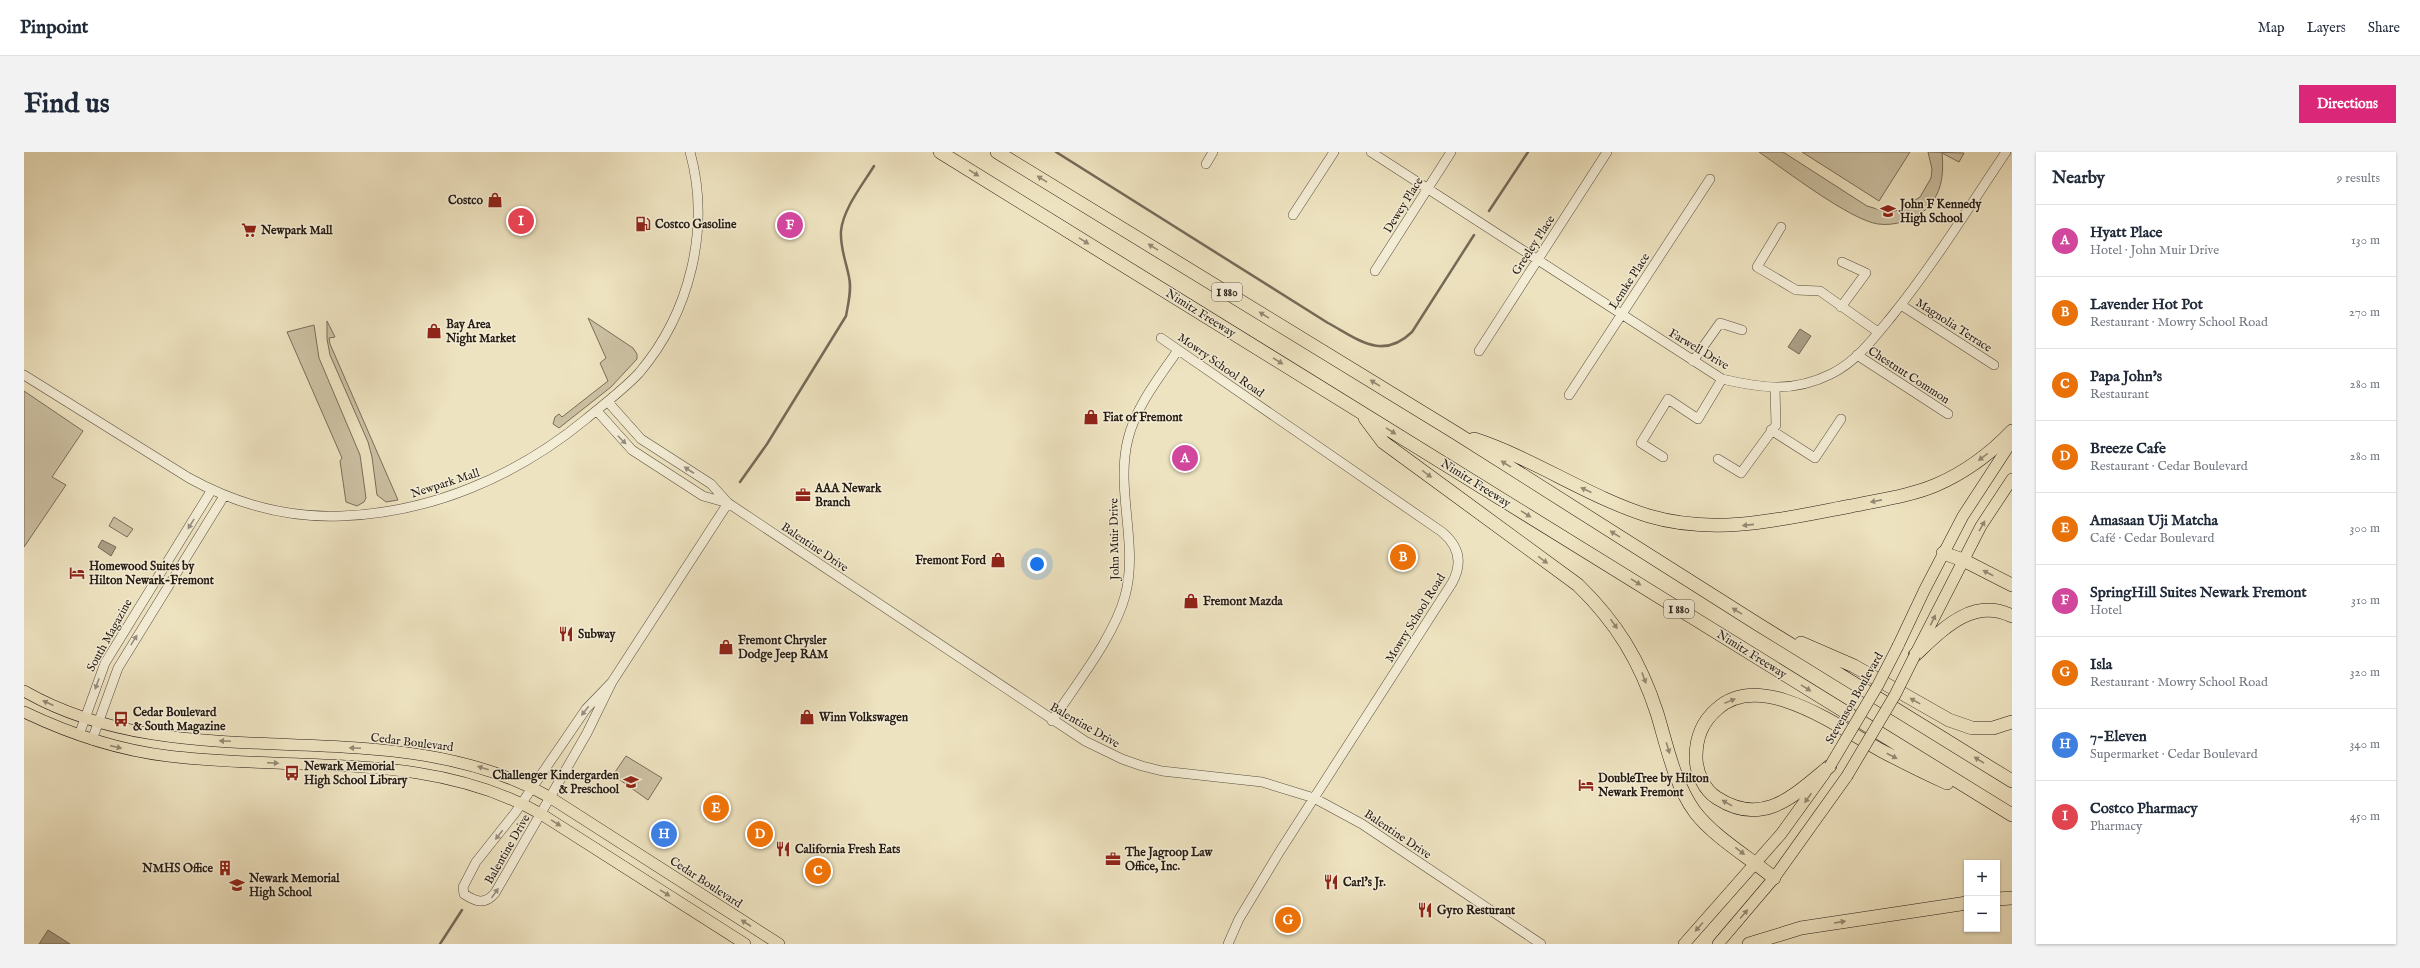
<!DOCTYPE html>
<html lang="en">
<head>
<meta charset="utf-8">
<style>
  body { margin:0; font-family:"IM FELL English",serif; background:#f2f2f3; color:#1f2937 }
  .controls { position:absolute; right:12px; bottom:12px; display:grid; overflow:hidden; border-radius:0px; box-shadow:0 1px 3px #0004 }
  .controls button { width:36px; height:36px; display:grid; place-items:center; padding:0; border:0; border-bottom:1px solid #e0e1e3; background:#fff; color:#1f2937; font:20px sans-serif }
  .you { position:absolute; left:1013px; top:412px; width:14px; height:14px; margin:-10px; border:3px solid #fff; border-radius:50%; background:#1a73e8; box-shadow:0 0 0 6px #1a73e833 }
  .badge { display:grid; place-items:center; width:26px; height:26px; border-radius:50%; background:#db2777; color:#fff; font-size:13px; font-weight:700 }
  .pin { position:absolute; translate:-50% -50%; border:2px solid #fff; box-shadow:0 1px 4px #0006 }
  .list { margin:0; padding:0; list-style:none }
  h2 { display:flex; justify-content:space-between; align-items:center; height:52px; margin:0; padding:0 16px; font-size:17px }
  h2 small { font-size:13px; font-weight:400; color:#747a83 }
  .list li { display:grid; grid-template-columns:26px 1fr auto; gap:12px; align-items:center; box-sizing:border-box; height:72px; padding:0 16px; border-top:1px solid #e0e1e3 }
  .list b { display:block; font-size:15px; white-space:nowrap }
  .list p { margin:0; font-size:13px; white-space:nowrap; color:#747a83 }
  .list em { font-size:13px; font-style:normal; color:#747a83 }
  .map { position:relative; flex:none; width:1988px; height:792px; overflow:hidden; border-radius:0px }
  header { display:flex; align-items:center; gap:24px; box-sizing:border-box; height:56px; padding:0 20px; background:#fff; border-bottom:1px solid #e0e1e3 }
  header strong { font-size:19px }
  nav { display:flex; gap:22px; margin-inline-start:auto; font-size:14px }
  .intro { display:flex; align-items:center; justify-content:space-between; box-sizing:border-box; height:96px; padding:0 24px }
  h1 { margin:0; font-size:28px }
  .button { padding:10px 18px; border-radius:0px; background:#db2777; color:#fff; font-size:14px; font-weight:700 }
  main { display:flex; gap:24px; padding:0 24px }
  aside { flex:1; background:#fff; border-radius:0px; box-shadow:0 1px 3px #0004 }
  .map>svg:first-child { display:block }
</style>
</head>
<body>
<header>
<strong>Pinpoint</strong>
<nav><a>Map</a><a>Layers</a><a>Share</a></nav>
</header>
<div class="intro"><h1>Find us</h1><a class="button">Directions</a></div>
<main>
<div class="map">
<svg width="1988" height="792" viewBox="0 0 1988 792">
  <rect width="100%" height="100%" fill="#eee3c0"/>
  <filter id="stains"><feTurbulence type="fractalNoise" baseFrequency=".005" numOctaves="4"/><feColorMatrix values="0 0 0 0 .2 0 0 0 0 .09 0 0 0 0 .02 0 0 0 .5 -.17"/></filter>
  <radialGradient id="worn" r=".72"><stop offset=".6" stop-color="#630" stop-opacity="0"/><stop offset="1" stop-color="#630" stop-opacity=".3"/></radialGradient>
  <path fill="#ccc1a3" stroke="#786e5c" d="M 1735,0 L 1759,0 L 1843,54 L 1863,60 L 1875,58 L 1896,45 L 1907,26 L 1908,17 L 1904,0 L 1940,1 L 1935,10 L 1918,1 C 1920,23 1918,43 1900,59 C 1887,69 1870,74 1854,72 C 1826,68 1761,18 1735,0 Z
    M 1778,0 L 1886,0 L 1855,49 Z
    M 564,166 L 609,196 L 613,202 L 613,207 L 587,235 L 535,276 L 529,272 L 531,265 L 535,262 L 538,265 L 584,229 L 576,211 L 582,206 Z
    M 303,169 L 311,185 L 305,186 L 306,192 L 374,348 L 362,350 L 353,343 L 348,305 L 344,290 L 306,203 L 303,187 Z
    M 290,173 L 295,206 L 336,303 L 342,346 L 340,350 L 333,354 L 322,350 L 316,309 L 318,306 L 263,180 Z
    M 0,239 L 59,279 L 28,325 L 42,333 L 0,395 Z
    M 90,365 L 109,377 L 103,385 L 85,374 Z
    M 602,604 L 638,626 L 624,648 L 589,623 Z"/>
  <path fill="#aa9f86" stroke="#756a58" d="M 1776,177 L 1787,184 L 1775,202 L 1764,195 Z
    M 78,388 L 92,395 L 87,404 L 74,395 Z
    M 24,778 L 46,792 L 15,792 Z"/>
  <g fill="none" stroke-linecap="round" stroke-linejoin="round">
    <path stroke="#756a58" stroke-width="2.5" d="M 1032,0 L 1304,171 C 1334,187 1358,209 1388,180 L 1450,83
      M 1465,59 L 1504,0
      M 716,330 L 743,292 L 822,164 C 824,152 828,138 825,125 C 822,109 816,96 817,79 C 819,57 839,32 850,14
      M 416,792 L 438,758"/>
    <g stroke="#574d3f" stroke-width="10">
      <path id="minor" d="M 1347,0 L 1698,227 C 1737,236 1769,241 1807,222 C 1832,210 1850,186 1868,164 C 1910,112 1945,55 1982,0
        M 1182,12 L 1189,0
        M 1269,63 L 1310,0
        M 1757,75 L 1733,115 L 1772,138 L 1796,139 L 1854,180
        M 1351,119 L 1427,0
        M 1877,153 L 1970,213
        M 1817,155 L 1842,121 L 1818,110
        M 1137,186 L 1418,380 C 1435,394 1439,411 1428,431 L 1256,699 L 1215,767 L 1204,792
        M 1455,199 L 1583,0
        M 1833,203 L 1924,262
        M 1669,209 L 1696,171 L 1718,178
        M 0,223 L 165,326 C 212,352 263,366 317,364 C 407,361 493,324 562,267 C 580,252 599,238 615,221 C 666,161 687,76 666,0
        M 1545,243 L 1686,27
        M 584,250 L 617,287 L 687,332 L 704,351 L 1061,589 L 1098,607 L 1118,614 L 1138,619 L 1238,630 L 1290,646 L 1338,672 L 1517,792
        M 573,259 L 608,298 L 679,344 L 704,351
        M 1747,278 L 1791,306 L 1817,267
        M 1639,305 L 1617,291 L 1644,247 L 1674,267 L 1698,227
        M 1694,307 L 1717,321 L 1752,273 L 1751,236
        M 588,530 L 562,557 L 491,661 L 452,710 L 439,735 L 440,742 C 452,750 461,753 471,741 L 563,581 L 588,530 L 704,351
        M 1028,569 C 1052,532 1090,485 1101,444 C 1115,393 1091,338 1104,287 C 1112,254 1135,226 1154,198
        M 55,583 L 81,511 L 187,339
        M 68,588 L 94,516 L 200,344"/>
    </g>
    <g stroke="#251b14" stroke-width="12">
      <path id="major" d="M 1874,494 L 1900,439 L 1939,364 L 1988,289
        M 1893,499 L 1957,374 L 1988,327
        M 0,539 C 162,632 364,553 527,646 L 755,792
        M 0,560 C 46,582 93,598 144,604 C 269,620 403,597 517,662 L 721,792
        M 1660,792 L 1757,682 L 1801,621
        M 1694,792 L 1750,726 L 1823,624"/>
    </g>
    <g stroke="#251b14" stroke-width="14">
      <path id="highway" d="M 916,0 L 1988,663
        M 973,0 L 1432,281 L 1732,471 L 1988,629
        M 1341,266 L 1359,290 L 1554,433 C 1593,471 1616,509 1633,561 C 1643,594 1650,631 1671,660 C 1690,685 1726,706 1750,726
        M 1450,287 C 1511,307 1564,345 1625,364 C 1693,384 1759,367 1827,354 C 1855,348 1886,344 1912,333 C 1942,320 1966,302 1988,279
        M 1919,401 L 1939,408 L 1988,433
        M 1777,491 L 1830,514 L 1925,568 L 1948,576 L 1969,576 L 1988,570
        M 1891,503 C 1917,479 1948,444 1988,464
        M 1806,614 C 1770,643 1740,676 1693,646 C 1680,638 1672,620 1672,605 C 1672,585 1678,570 1693,557 C 1737,516 1817,577 1858,599 C 1879,610 1901,621 1923,631
        M 1973,747 L 1988,746
        M 1725,792 L 1777,776 L 1943,751"/>
    </g>
    <use href="#minor" stroke="#f4edd6" stroke-width="9"/>
    <use href="#major" stroke="#eee3c0" stroke-width="11"/>
    <use href="#highway" stroke="#eee3c0" stroke-width="13"/>
    <g stroke="#251b14" stroke-width="12" stroke-linecap="butt">
      <path id="major-bridge" d="M 1806,614 L 1854,533 L 1874,494
        M 1823,624 L 1871,543 L 1891,503"/>
    </g>
    <use href="#major-bridge" stroke="#eee3c0" stroke-width="11"/>
  </g>
  <defs><path id="oneway-solid" d="M-6-.8H1V-3.2L6.5 0L1 3.2V.8H-6Z"/></defs>
  <g fill="#948973">
    <use href="#oneway-solid" transform="translate(950 21) rotate(32)"/>
    <use href="#oneway-solid" transform="translate(1018 27) rotate(-148)"/>
    <use href="#oneway-solid" transform="translate(1060 89) rotate(32)"/>
    <use href="#oneway-solid" transform="translate(1129 95) rotate(-148)"/>
    <use href="#oneway-solid" transform="translate(1240 163) rotate(-148)"/>
    <use href="#oneway-solid" transform="translate(1254 209) rotate(32)"/>
    <use href="#oneway-solid" transform="translate(1351 231) rotate(-148)"/>
    <use href="#oneway-solid" transform="translate(1367 279) rotate(32)"/>
    <use href="#oneway-solid" transform="translate(1959 305) rotate(143)"/>
    <use href="#oneway-solid" transform="translate(1482 312) rotate(-148)"/>
    <use href="#oneway-solid" transform="translate(1403 322) rotate(36)"/>
    <use href="#oneway-solid" transform="translate(1562 338) rotate(-156)"/>
    <use href="#oneway-solid" transform="translate(1852 349) rotate(169)"/>
    <use href="#oneway-solid" transform="translate(1502 362) rotate(32)"/>
    <use href="#oneway-solid" transform="translate(1724 373) rotate(174)"/>
    <use href="#oneway-solid" transform="translate(1958 374) rotate(-60)"/>
    <use href="#oneway-solid" transform="translate(1591 382) rotate(-148)"/>
    <use href="#oneway-solid" transform="translate(1519 408) rotate(36)"/>
    <use href="#oneway-solid" transform="translate(1964 421) rotate(-152)"/>
    <use href="#oneway-solid" transform="translate(1612 430) rotate(32)"/>
    <use href="#oneway-solid" transform="translate(1713 459) rotate(-148)"/>
    <use href="#oneway-solid" transform="translate(1909 468) rotate(-64)"/>
    <use href="#oneway-solid" transform="translate(1590 472) rotate(55)"/>
    <use href="#oneway-solid" transform="translate(1620 526) rotate(70)"/>
    <use href="#oneway-solid" transform="translate(1782 536) rotate(32)"/>
    <use href="#oneway-solid" transform="translate(1706 549) rotate(-22)"/>
    <use href="#oneway-solid" transform="translate(1891 549) rotate(-151)"/>
    <use href="#oneway-solid" transform="translate(24 551) rotate(-156)"/>
    <use href="#oneway-solid" transform="translate(201 589) rotate(-177)"/>
    <use href="#oneway-solid" transform="translate(92 595) rotate(13)"/>
    <use href="#oneway-solid" transform="translate(331 596) rotate(-177)"/>
    <use href="#oneway-solid" transform="translate(1644 596) rotate(73)"/>
    <use href="#oneway-solid" transform="translate(1868 604) rotate(27)"/>
    <use href="#oneway-solid" transform="translate(1955 608) rotate(-148)"/>
    <use href="#oneway-solid" transform="translate(249 611) rotate(3)"/>
    <use href="#oneway-solid" transform="translate(459 616) rotate(-162)"/>
    <use href="#oneway-solid" transform="translate(1784 646) rotate(125)"/>
    <use href="#oneway-solid" transform="translate(1703 651) rotate(-151)"/>
    <use href="#oneway-solid" transform="translate(532 671) rotate(32)"/>
    <use href="#oneway-solid" transform="translate(1716 699) rotate(38)"/>
    <use href="#oneway-solid" transform="translate(641 741) rotate(32)"/>
    <use href="#oneway-solid" transform="translate(1720 762) rotate(-50)"/>
    <use href="#oneway-solid" transform="translate(1816 770) rotate(-9)"/>
    <use href="#oneway-solid" transform="translate(722 771) rotate(-147)"/>
    <use href="#oneway-solid" transform="translate(1675 775) rotate(132)"/>
  </g>
  <g fill="#978e7f">
    <use href="#oneway-solid" transform="translate(598 288) rotate(45)"/>
    <use href="#oneway-solid" transform="translate(665 318) rotate(-147)"/>
    <use href="#oneway-solid" transform="translate(167 372) rotate(122)"/>
    <use href="#oneway-solid" transform="translate(110 488) rotate(-58)"/>
    <use href="#oneway-solid" transform="translate(73 532) rotate(110)"/>
    <use href="#oneway-solid" transform="translate(561 559) rotate(128)"/>
    <use href="#oneway-solid" transform="translate(475 683) rotate(128)"/>
    <use href="#oneway-solid" transform="translate(471 741) rotate(-55)"/>
  </g>
  <defs>
    <g id="shop-bare" transform="scale(1.2)"><path d="M-5-2.5h2.3a2.7 3.5 0 0 1 5.4 0H5L5.5 6h-11ZM-1.5-2.5h3a1.5 2.3 0 0 0-3 0Z" fill="#8f2418" stroke="#f4edd6" stroke-width="2.5" paint-order="stroke"/></g>
    <g id="school-bare" transform="scale(1.2)"><path d="M0-5L7-2L0 1L-7-2ZM-4 1L0 2.5L4 1V4Q0 6-4 4Z" fill="#8f2418" stroke="#f4edd6" stroke-width="2.5" paint-order="stroke"/></g>
    <g id="fuel-bare" transform="scale(1.2)"><path d="M-5.5-6h7V0h2V4h1.3V-2.5L3-4.5l.8-.8L6-3V5H2.5V1h-1V6h-7ZM-4.2-4.7v3.2H.2V-4.7Z" fill="#8f2418" stroke="#f4edd6" stroke-width="2.5" paint-order="stroke"/></g>
    <g id="supermarket-bare" transform="scale(1.2)"><path d="M-6-5.5h2.5l.6 2H6L4.5 2H-2.5L-4.4-4H-6ZM-1.5 3.2a1.3 1.3 0 1 0 .1 0ZM3 3.2a1.3 1.3 0 1 0 .1 0Z" fill="#8f2418" stroke="#f4edd6" stroke-width="2.5" paint-order="stroke"/></g>
    <g id="office-bare" transform="scale(1.2)"><path d="M-6-3h4V-5.5h4V-3h4V5H-6ZM-1-4.5V-3h2v-1.5ZM-6 0V1H6V0Z" fill="#8f2418" stroke="#f4edd6" stroke-width="2.5" paint-order="stroke"/></g>
    <g id="hotel-bare" transform="scale(1.2)"><path d="M-6-4.5h1.5V1H6V5H4.5V3h-9V5H-6ZM-4 0a1.8 1.8 0 1 1 3.6 0ZM.5 0V-2.5h3Q6-2.5 6 0Z" fill="#8f2418" stroke="#f4edd6" stroke-width="2.5" paint-order="stroke"/></g>
    <g id="restaurant-bare" transform="scale(1.2)"><path d="M-5-6h1v4h1v-4h1v4h1v-4h1v5L-1.5 .5V6h-2V.5L-5-1ZM5-6V6H3V1.5H1.5Q1.5-4 5-6Z" fill="#8f2418" stroke="#f4edd6" stroke-width="2.5" paint-order="stroke"/></g>
    <g id="bus-bare" transform="scale(1.2)"><path d="M-5-6H5V4H4V6H2V4H-2V6H-4V4H-5ZM-3.5-4V0h7V-4ZM-3.5 1.2v1.5H-2V1.2ZM2 1.2v1.5H3.5V1.2Z" fill="#8f2418" stroke="#f4edd6" stroke-width="2.5" paint-order="stroke"/></g>
    <g id="building-bare" transform="scale(1.2)"><path d="M-4-6H4V6H1V3H-1V6H-4ZM-2.5-4.3h1.7v1.8h-1.7ZM.8-4.3h1.7v1.8H.8ZM-2.5-1h1.7V.8h-1.7ZM.8-1h1.7V.8H.8Z" fill="#8f2418" stroke="#f4edd6" stroke-width="2.5" paint-order="stroke"/></g>
  </defs>
  <g fill-rule="evenodd">
    <use href="#shop-bare" x="471" y="48"/>
    <use href="#school-bare" x="1864" y="59"/>
    <use href="#fuel-bare" x="619" y="72"/>
    <use href="#supermarket-bare" x="225" y="78"/>
    <use href="#shop-bare" x="410" y="179"/>
    <use href="#shop-bare" x="1067" y="265"/>
    <use href="#office-bare" x="779" y="343"/>
    <use href="#shop-bare" x="974" y="408"/>
    <use href="#hotel-bare" x="53" y="421"/>
    <use href="#shop-bare" x="1167" y="449"/>
    <use href="#restaurant-bare" x="542" y="482"/>
    <use href="#shop-bare" x="702" y="495"/>
    <use href="#shop-bare" x="783" y="565"/>
    <use href="#bus-bare" x="97" y="567"/>
    <use href="#bus-bare" x="268" y="621"/>
    <use href="#school-bare" x="607" y="630"/>
    <use href="#hotel-bare" x="1562" y="633"/>
    <use href="#restaurant-bare" x="759" y="697"/>
    <use href="#office-bare" x="1089" y="707"/>
    <use href="#building-bare" x="201" y="716"/>
    <use href="#restaurant-bare" x="1307" y="730"/>
    <use href="#school-bare" x="213" y="733"/>
    <use href="#restaurant-bare" x="1401" y="758"/>
  </g>
  <g text-anchor="middle" stroke-width="3" stroke-linejoin="round" paint-order="stroke">
    <g fill="#f4edd6" stroke="#635a4e" stroke-width="1">
      <rect x="1188" y="131" width="30" height="18" rx="3"/>
      <rect x="1640" y="448" width="30" height="18" rx="3"/>
    </g>
    <g font-size="11" font-weight="bold" fill="#251b14">
      <text x="1203" y="144">I 880</text>
      <text x="1655" y="461">I 880</text>
    </g>
    <g font-size="12" font-weight="bold" fill="#251b14" stroke="#f4edd6" text-anchor="start">
      <text x="459" y="52" text-anchor="end">Costco</text>
      <text x="1876" y="56">John F Kennedy<tspan x="1876" dy="14">High School</tspan></text>
      <text x="631" y="76">Costco Gasoline</text>
      <text x="237" y="82">Newpark Mall</text>
      <text x="422" y="176">Bay Area<tspan x="422" dy="14">Night Market</tspan></text>
      <text x="1079" y="269">Fiat of Fremont</text>
      <text x="791" y="340">AAA Newark<tspan x="791" dy="14">Branch</tspan></text>
      <text x="962" y="412" text-anchor="end">Fremont Ford</text>
      <text x="65" y="418">Homewood Suites by<tspan x="65" dy="14">Hilton Newark-Fremont</tspan></text>
      <text x="1179" y="453">Fremont Mazda</text>
      <text x="554" y="486">Subway</text>
      <text x="714" y="492">Fremont Chrysler<tspan x="714" dy="14">Dodge Jeep RAM</tspan></text>
      <text x="109" y="564">Cedar Boulevard<tspan x="109" dy="14">&amp; South Magazine</tspan></text>
      <text x="795" y="569">Winn Volkswagen</text>
      <text x="280" y="618">Newark Memorial<tspan x="280" dy="14">High School Library</tspan></text>
      <text x="595" y="627" text-anchor="end">Challenger Kindergarden<tspan x="595" dy="14">&amp; Preschool</tspan></text>
      <text x="1574" y="630">DoubleTree by Hilton<tspan x="1574" dy="14">Newark Fremont</tspan></text>
      <text x="771" y="701">California Fresh Eats</text>
      <text x="1101" y="704">The Jagroop Law<tspan x="1101" dy="14">Office, Inc.</tspan></text>
      <text x="189" y="720" text-anchor="end">NMHS Office</text>
      <text x="225" y="730">Newark Memorial<tspan x="225" dy="14">High School</tspan></text>
      <text x="1319" y="734">Carl's Jr.</text>
      <text x="1413" y="762">Gyro Resturant</text>
    </g>
    <g font-size="12" fill="#251b14" stroke="#f4edd6">
      <text transform="translate(1379 53) rotate(-58)" y="4">Dewey Place</text>
      <text transform="translate(1509 93) rotate(-57)" y="4">Greeley Place</text>
      <text transform="translate(1605 129) rotate(-57)" y="4">Lemke Place</text>
      <text transform="translate(1177 161) rotate(32)" y="4">Nimitz Freeway</text>
      <text transform="translate(1930 173) rotate(33)" y="4">Magnolia Terrace</text>
      <text transform="translate(1675 197) rotate(31)" y="4">Farwell Drive</text>
      <text transform="translate(1197 213) rotate(35)" y="4">Mowry School Road</text>
      <text transform="translate(1885 223) rotate(33)" y="4">Chestnut Common</text>
      <text transform="translate(421 331) rotate(-18)" y="4">Newpark Mall</text>
      <text transform="translate(1452 331) rotate(32)" y="4">Nimitz Freeway</text>
      <text transform="translate(1090 387) rotate(-91)" y="4">John Muir Drive</text>
      <text transform="translate(791 395) rotate(34)" y="4">Balentine Drive</text>
      <text transform="translate(1391 466) rotate(-58)" y="4">Mowry School Road</text>
      <text transform="translate(85 483) rotate(-61)" y="4">South Magazine</text>
      <text transform="translate(1728 502) rotate(32)" y="4">Nimitz Freeway</text>
      <text transform="translate(1830 546) rotate(-60)" y="4">Stevenson Boulevard</text>
      <text transform="translate(1061 573) rotate(30)" y="4">Balentine Drive</text>
      <text transform="translate(388 590) rotate(7)" y="4">Cedar Boulevard</text>
      <text transform="translate(1374 682) rotate(34)" y="4">Balentine Drive</text>
      <text transform="translate(483 697) rotate(-60)" y="4">Balentine Drive</text>
      <text transform="translate(682 730) rotate(33)" y="4">Cedar Boulevard</text>
    </g>
  </g>
  <rect width="100%" height="100%" filter="url(#stains)"/>
  <rect width="100%" height="100%" fill="url(#worn)"/>
</svg>
<div class="controls">
<button>+</button>
<button>−</button>
</div>
<div class="you"></div>
<div class="pin badge" style="left:1161px;top:306px;background:#d1479c">A</div>
<div class="pin badge" style="left:1379px;top:405px;background:#e8710a">B</div>
<div class="pin badge" style="left:794px;top:719px;background:#e8710a">C</div>
<div class="pin badge" style="left:736px;top:682px;background:#e8710a">D</div>
<div class="pin badge" style="left:692px;top:656px;background:#e8710a">E</div>
<div class="pin badge" style="left:766px;top:73px;background:#d1479c">F</div>
<div class="pin badge" style="left:1264px;top:768px;background:#e8710a">G</div>
<div class="pin badge" style="left:640px;top:682px;background:#3f7fe0">H</div>
<div class="pin badge" style="left:497px;top:69px;background:#e0444e">I</div>
</div>
<aside>
<h2>Nearby<small>9 results</small></h2>
<ul class="list">
<li><span class="badge" style="background:#d1479c">A</span><div><b>Hyatt Place</b><p>Hotel · John Muir Drive</p></div><em>130 m</em></li>
<li><span class="badge" style="background:#e8710a">B</span><div><b>Lavender Hot Pot</b><p>Restaurant · Mowry School Road</p></div><em>270 m</em></li>
<li><span class="badge" style="background:#e8710a">C</span><div><b>Papa John's</b><p>Restaurant</p></div><em>280 m</em></li>
<li><span class="badge" style="background:#e8710a">D</span><div><b>Breeze Cafe</b><p>Restaurant · Cedar Boulevard</p></div><em>280 m</em></li>
<li><span class="badge" style="background:#e8710a">E</span><div><b>Amasaan Uji Matcha</b><p>Café · Cedar Boulevard</p></div><em>300 m</em></li>
<li><span class="badge" style="background:#d1479c">F</span><div><b>SpringHill Suites Newark Fremont</b><p>Hotel</p></div><em>310 m</em></li>
<li><span class="badge" style="background:#e8710a">G</span><div><b>Isla</b><p>Restaurant · Mowry School Road</p></div><em>320 m</em></li>
<li><span class="badge" style="background:#3f7fe0">H</span><div><b>7-Eleven</b><p>Supermarket · Cedar Boulevard</p></div><em>340 m</em></li>
<li><span class="badge" style="background:#e0444e">I</span><div><b>Costco Pharmacy</b><p>Pharmacy</p></div><em>450 m</em></li>
</ul>
</aside>
</main>
</body>
</html>
